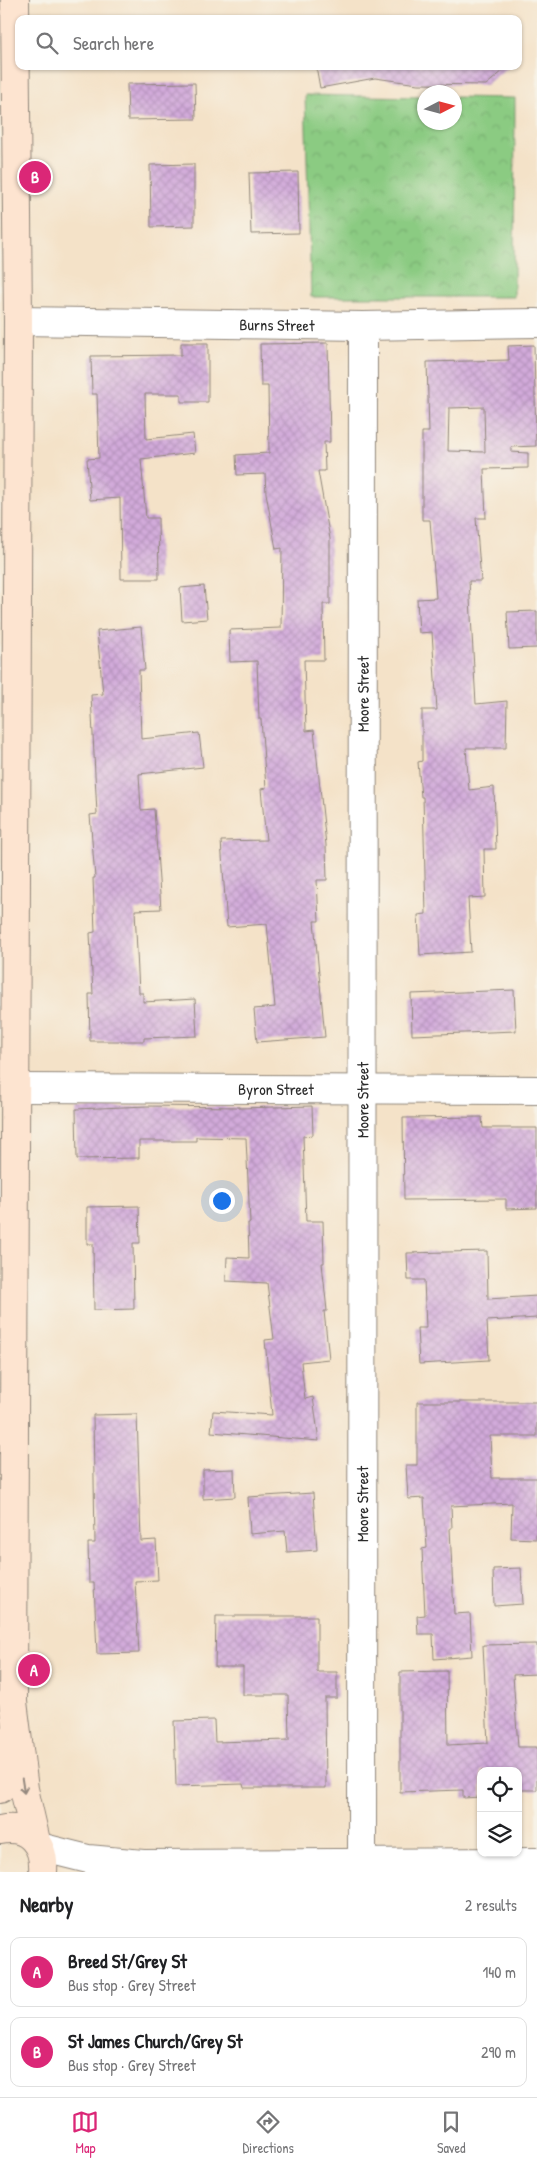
<!DOCTYPE html>
<html lang="en">
<head>
<meta charset="utf-8">
<style>
  body { margin:0; font-family:"Patrick Hand",sans-serif; background:#f6f6f6; color:#202124 }
  .controls { position:absolute; right:15px; bottom:15px; display:grid; overflow:hidden; border-radius:10px; box-shadow:0 1px 4px #0004 }
  .controls button { width:45px; height:45px; display:grid; place-items:center; padding:0; border:0; border-bottom:1px solid #e0e0e0; background:#fff; color:#202124; font:25px sans-serif }
  .compass { position:absolute; left:417px; top:85px; width:45px; height:45px; border-radius:50%; background:#fff; box-shadow:0 1px 4px #0004; rotate:84deg }
  .you { position:absolute; left:221px; top:1200px; width:18px; height:18px; margin:-12px; border:4px solid #fff; border-radius:50%; background:#1a73e8; box-shadow:0 0 0 8px #1a73e833 }
  .badge { display:grid; place-items:center; width:32px; height:32px; border-radius:50%; background:#db2777; color:#fff; font-size:16px; font-weight:700 }
  .pin { position:absolute; translate:-50% -50%; border:2px solid #fff; box-shadow:0 1px 5px #0006 }
  .list { margin:0; padding:0; list-style:none }
  h2 { display:flex; justify-content:space-between; align-items:center; height:65px; margin:0; padding:0 20px; font-size:21px }
  h2 small { font-size:16px; font-weight:400; color:#757577 }
  .list li { display:grid; grid-template-columns:32px 1fr auto; gap:15px; align-items:center; box-sizing:border-box; height:70px; margin:0 10px 10px; padding:0 10px; border:1px solid #e0e0e0; border-radius:10px }
  .list b { display:block; font-size:19px; white-space:nowrap }
  .list p { margin:0; font-size:16px; white-space:nowrap; color:#757577 }
  .list em { font-size:16px; font-style:normal; color:#757577 }
  .icon { flex:none; width:28px; height:28px; fill:none; stroke:currentColor; stroke-width:2; stroke-linecap:round; stroke-linejoin:round }
  .map { position:relative; flex:none; width:537px; height:1872px; overflow:hidden }
  .search { position:absolute; background:#fff; box-shadow:0 1px 4px #0004; left:15px; right:15px; top:15px; height:55px; display:flex; align-items:center; gap:12px; box-sizing:border-box; padding:0 18px; border-radius:10px; color:#757577; font-size:19px }
  .sheet { height:225px; background:#fff }
  nav { display:flex; justify-content:space-around; align-items:center; box-sizing:border-box; height:70px; border-top:1px solid #e0e0e0; background:#fff; font-size:14px; color:#757577 }
  nav a { display:grid; justify-items:center; gap:2px }
  nav .on { color:#db2777 }
  .map>svg:first-child { display:block }
</style>
</head>
<body>
<div class="map">
<svg width="537" height="1872" viewBox="0 0 537 1872">
  <defs>
    <pattern id="park-crowns" width="20" height="18" patternUnits="userSpaceOnUse" patternTransform="scale(1.25)"><rect width="20" height="18" fill="#8bcb82"/><path d="M2 6a3 3 0 1 1 6 0M12 15a3 3 0 1 1 6 0" fill="none" stroke="#78ae70"/></pattern>
    <pattern id="building-cross-hatch" width="8" height="8" patternUnits="userSpaceOnUse" patternTransform="scale(1.25)"><rect width="8" height="8" fill="#d2aada"/><path d="M0 0l8 8M0 8l8-8" fill="none" stroke="#b492bb"/></pattern>
  </defs>
  <rect width="100%" height="100%" fill="#f7f3e8"/>
  <filter id="ink" filterUnits="userSpaceOnUse"><feTurbulence type="fractalNoise" baseFrequency=".02" numOctaves="2"/><feDisplacementMap in="SourceGraphic" scale="10" xChannelSelector="R" yChannelSelector="G"/><feConvolveMatrix kernelMatrix="1 2 1 2 8 2 1 2 1" color-interpolation-filters="sRGB"/></filter>
  <filter id="wash" filterUnits="userSpaceOnUse"><feTurbulence type="fractalNoise" baseFrequency=".0096" numOctaves="4" result="noise"/><feDisplacementMap in="SourceGraphic" scale="20" xChannelSelector="R" yChannelSelector="G"/><feGaussianBlur stdDeviation="1.12" result="paint"/><feColorMatrix in="noise" values="0 0 0 0 0 0 0 0 0 0 0 0 0 0 0 0 0 1.4 0 .05"/><feComposite in="paint" operator="in"/></filter>
  <g filter="url(#wash)">
    <rect width="100%" height="100%" fill="#f4e2c8"/>
    <path fill="url(#park-crowns)" stroke="#5b7b56" d="M 305,95 L 424,97 L 424,122 L 454,122 L 455,97 L 515,98 L 514,297 L 311,297 Z"/>
    <g id="blocks">
      <path fill="url(#building-cross-hatch)" fill-rule="evenodd" d="M 316,66 L 509,66 L 486,85 L 418,84 L 375,78 L 320,88 Z
        M 195,83 L 196,119 L 128,120 L 127,84 Z
        M 194,164 L 194,226 L 151,227 L 150,165 Z
        M 298,172 L 299,233 L 251,234 L 249,173 Z
        M 181,343 L 208,343 L 208,402 L 181,402 L 181,394 L 145,394 L 146,439 L 193,434 L 195,453 L 141,459 L 146,518 L 158,518 L 159,579 L 121,579 L 120,498 L 90,500 L 87,459 L 99,458 L 97,394 L 92,394 L 91,356 L 181,355 Z
        M 328,343 L 330,442 L 324,442 L 325,471 L 318,471 L 330,539 L 330,604 L 323,604 L 324,660 L 304,660 L 306,731 L 314,730 L 326,845 L 327,880 L 317,880 L 319,921 L 314,921 L 325,1037 L 257,1042 L 254,1009 L 275,1007 L 267,924 L 227,927 L 221,841 L 266,840 L 261,789 L 266,788 L 261,719 L 259,719 L 257,661 L 230,662 L 229,630 L 281,628 L 282,548 L 276,549 L 266,493 L 265,474 L 237,475 L 236,455 L 269,453 L 268,386 L 261,386 L 260,344 Z
        M 534,345 L 536,446 L 511,447 L 511,452 L 528,453 L 528,468 L 484,469 L 486,518 L 476,518 L 481,581 L 469,581 L 476,704 L 507,701 L 506,748 L 466,748 L 469,790 L 494,787 L 496,849 L 484,849 L 485,897 L 468,898 L 471,952 L 420,955 L 418,915 L 426,914 L 423,797 L 421,797 L 418,762 L 422,761 L 422,710 L 437,710 L 432,632 L 419,633 L 417,599 L 436,598 L 430,520 L 422,520 L 422,432 L 429,432 L 427,362 L 509,360 L 508,346 ZM 484,407 L 485,452 L 448,451 L 449,408 Z
        M 204,586 L 207,619 L 182,621 L 180,588 Z
        M 537,611 L 537,648 L 509,649 L 507,612 Z
        M 141,627 L 145,670 L 139,670 L 141,739 L 199,733 L 203,767 L 139,774 L 141,810 L 154,809 L 161,909 L 135,910 L 139,993 L 143,993 L 143,1002 L 195,999 L 197,1036 L 144,1038 L 144,1041 L 90,1041 L 89,994 L 93,994 L 90,933 L 95,932 L 93,878 L 95,878 L 90,815 L 97,814 L 91,695 L 103,694 L 97,631 Z
        M 514,990 L 516,1031 L 412,1035 L 411,994 Z
        M 147,1106 L 239,1107 L 239,1108 L 312,1106 L 313,1135 L 303,1136 L 306,1221 L 323,1221 L 324,1263 L 322,1263 L 327,1311 L 324,1311 L 329,1359 L 301,1362 L 305,1399 L 313,1397 L 319,1441 L 211,1432 L 213,1411 L 272,1415 L 265,1340 L 274,1339 L 267,1283 L 226,1281 L 227,1257 L 249,1258 L 248,1223 L 250,1223 L 246,1138 L 196,1137 L 196,1141 L 139,1141 L 139,1158 L 77,1159 L 76,1109 Z
        M 482,1117 L 483,1128 L 537,1128 L 537,1208 L 506,1209 L 506,1199 L 404,1200 L 403,1118 Z
        M 139,1206 L 140,1243 L 133,1243 L 134,1309 L 94,1310 L 93,1244 L 87,1244 L 87,1207 Z
        M 487,1251 L 488,1299 L 537,1296 L 537,1318 L 487,1321 L 489,1360 L 419,1364 L 417,1328 L 426,1328 L 424,1280 L 408,1280 L 407,1253 Z
        M 417,1402 L 537,1402 L 537,1436 L 490,1436 L 492,1478 L 537,1478 L 536,1539 L 511,1538 L 512,1503 L 451,1506 L 452,1528 L 450,1528 L 454,1614 L 470,1613 L 472,1656 L 434,1659 L 433,1634 L 418,1634 L 417,1616 L 425,1615 L 422,1549 L 427,1548 L 424,1498 L 408,1499 L 406,1465 L 417,1465 Z
        M 137,1414 L 141,1541 L 156,1540 L 158,1580 L 135,1581 L 139,1653 L 97,1654 L 94,1583 L 89,1583 L 88,1543 L 95,1543 L 93,1415 Z
        M 234,1469 L 235,1497 L 203,1499 L 203,1470 Z
        M 313,1493 L 317,1550 L 287,1552 L 285,1531 L 250,1534 L 248,1497 Z
        M 521,1568 L 523,1604 L 494,1606 L 493,1569 Z
        M 216,1616 L 317,1616 L 317,1672 L 337,1672 L 337,1698 L 325,1698 L 326,1788 L 244,1788 L 243,1784 L 176,1786 L 174,1721 L 214,1720 L 215,1742 L 289,1740 L 288,1695 L 243,1695 L 243,1667 L 215,1667 Z
        M 537,1644 L 537,1674 L 513,1675 L 518,1747 L 537,1747 L 537,1790 L 518,1790 L 518,1771 L 481,1771 L 481,1797 L 463,1798 L 463,1790 L 400,1792 L 400,1672 L 447,1671 L 448,1745 L 488,1743 L 483,1645 Z"/>
    </g>
  </g>
  <g filter="url(#ink)">
    <use href="#blocks" fill-opacity="0" stroke="#90867a" stroke-width="1"/>
    <g fill="none" stroke-linecap="round" stroke-linejoin="round">
      <g stroke="#90867a" stroke-width="30">
        <g id="minor">
          <path id="s1" d="M 18,321 L 363,326 L 537,323"/>
          <path id="s2" d="M 16,1088 L 537,1090"/>
          <path id="s3" d="M 362,1872 L 363,326"/>
        </g>
      </g>
      <g stroke="#90867a" stroke-width="30">
        <path id="tertiary" d="M 40,1847 L 88,1859 L 143,1864 L 537,1862"/>
      </g>
      <g stroke="#90867a" stroke-width="30">
        <path id="secondary" d="M 15,0 L 18,321 L 13,1702 L 24,1789 L 36,1841
          M 0,1789 L 8,1739
          M 0,1830 C 29,1824 45,1845 43,1872"/>
      </g>
      <use href="#minor" stroke="#fff" stroke-width="28"/>
      <use href="#tertiary" stroke="#fff" stroke-width="28"/>
      <use href="#secondary" stroke="#fde4d0" stroke-width="28"/>
    </g>
    <defs><path id="oneway-shaft" d="M-6 0H5M1.5-3L5.5 0L1.5 3" fill="none" stroke-width="1.6" stroke-linecap="round" stroke-linejoin="round" transform="scale(1.25)"/></defs>
    <use stroke="#94887e" href="#oneway-shaft" transform="translate(23 1786) rotate(81)"/>
  </g>
  <g text-anchor="middle" stroke-width="4" stroke-linejoin="round" paint-order="stroke">
    <g font-size="16" fill="#2b2b2b" stroke="#f7f3e8">
      <text dy="6" stroke="none"><textPath href="#s1" startOffset="259">Burns Street</textPath></text>
      <text dy="6" stroke="none"><textPath href="#s3" startOffset="1178">Moore Street</textPath></text>
      <text dy="6" stroke="none"><textPath href="#s2" startOffset="260">Byron Street</textPath></text>
      <text dy="6" stroke="none"><textPath href="#s3" startOffset="772">Moore Street</textPath></text>
      <text dy="6" stroke="none"><textPath href="#s3" startOffset="368">Moore Street</textPath></text>
    </g>
  </g>
</svg>
<div class="controls">
<button><svg class="icon" aria-label="locate" viewBox="0 0 24 24"><circle cx="12" cy="12" r="6"/><path d="M12 2v4M12 18v4M2 12h4M18 12h4"/></svg></button>
<button><svg class="icon" aria-label="layers" viewBox="0 0 24 24"><path d="M12 4l9 5-9 5-9-5zM3 14l9 5 9-5"/></svg></button>
</div>
<svg class="compass" viewBox="-18 -18 36 36"><path d="M0-13l5 13h-10z" fill="#e53935"/><path d="M0 13l5-13h-10z" fill="#757577"/></svg>
<div class="you"></div>
<div class="pin badge" style="left:34px;top:1670px">A</div>
<div class="pin badge" style="left:35px;top:177px">B</div>
<div class="search"><svg class="icon" aria-label="search" viewBox="0 0 24 24"><circle cx="10" cy="10" r="6"/><path d="M15 15l6 6"/></svg>Search here</div>
</div>
<section class="sheet">
<h2>Nearby<small>2 results</small></h2>
<ul class="list">
<li><span class="badge">A</span><div><b>Breed St/Grey St</b><p>Bus stop · Grey Street</p></div><em>140 m</em></li>
<li><span class="badge">B</span><div><b>St James Church/Grey St</b><p>Bus stop · Grey Street</p></div><em>290 m</em></li>
</ul>
</section>
<nav>
<a class="on"><svg class="icon" aria-label="map" viewBox="0 0 24 24"><path d="M3 6l6-2 6 2 6-2v14l-6 2-6-2-6 2zM9 4v14M15 6v14"/></svg>Map</a>
<a><svg class="icon" aria-label="directions" viewBox="0 0 24 24"><path d="M12 3l9 9-9 9-9-9zM9 14v-3h6M13 9l2 2-2 2"/></svg>Directions</a>
<a><svg class="icon" aria-label="saved" viewBox="0 0 24 24"><path d="M7 4h10v16l-5-4-5 4z"/></svg>Saved</a>
</nav>
</body>
</html>
